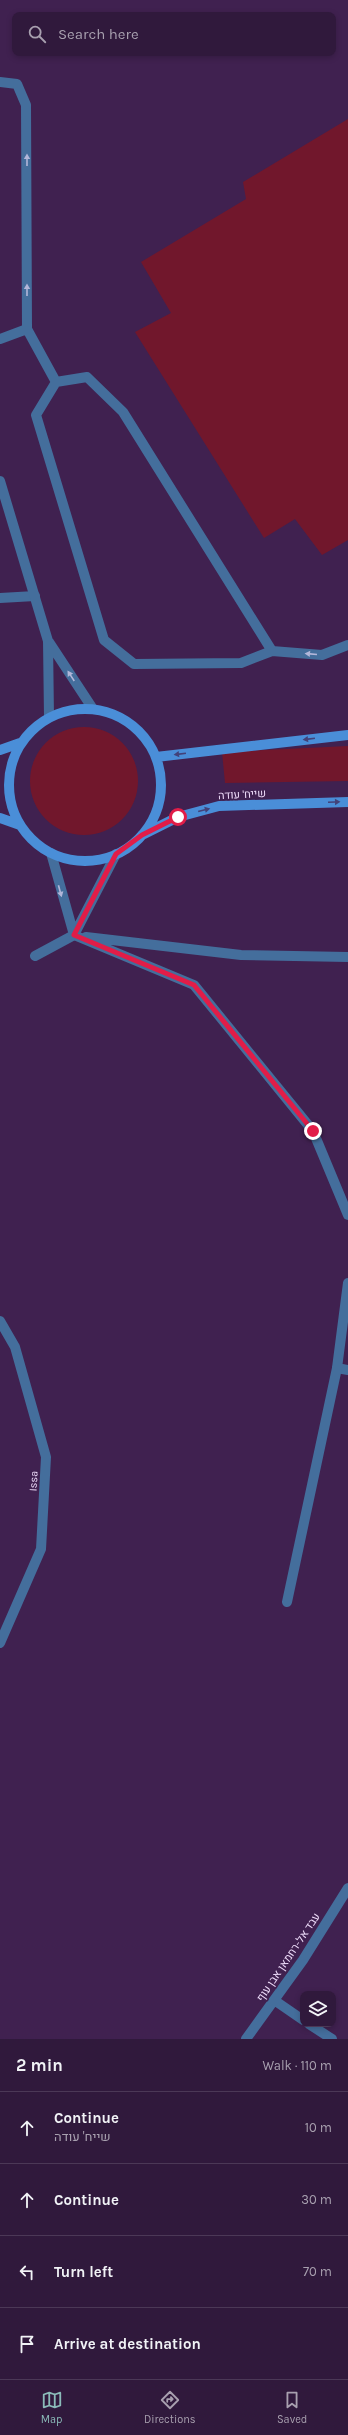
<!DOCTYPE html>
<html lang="en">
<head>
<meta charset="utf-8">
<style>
  body { margin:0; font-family:Karla,Heebo,sans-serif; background:#382243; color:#f1f3f6 }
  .controls { position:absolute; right:12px; bottom:12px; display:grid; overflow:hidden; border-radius:8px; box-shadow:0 2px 6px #0003 }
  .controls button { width:36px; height:36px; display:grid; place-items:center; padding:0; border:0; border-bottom:1px solid #4b3856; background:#30193c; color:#f1f3f6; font:20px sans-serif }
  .stop { position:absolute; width:12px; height:12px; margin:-9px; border:3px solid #e11d48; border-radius:50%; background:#fff }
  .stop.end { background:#e11d48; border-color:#fff; box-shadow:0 1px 4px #0008 }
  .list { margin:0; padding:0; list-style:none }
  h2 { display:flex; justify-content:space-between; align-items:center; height:52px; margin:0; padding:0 16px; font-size:17px }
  h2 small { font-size:13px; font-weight:400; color:#a8a0af }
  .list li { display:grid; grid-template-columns:26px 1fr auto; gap:12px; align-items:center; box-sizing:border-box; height:72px; padding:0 16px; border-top:1px solid #4b3856 }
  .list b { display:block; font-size:15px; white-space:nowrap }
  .list p { margin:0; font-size:13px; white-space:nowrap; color:#a8a0af }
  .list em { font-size:13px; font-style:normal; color:#a8a0af }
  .icon { flex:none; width:22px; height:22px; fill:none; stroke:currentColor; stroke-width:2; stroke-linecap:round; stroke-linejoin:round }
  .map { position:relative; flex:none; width:348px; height:2039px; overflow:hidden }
  .search { position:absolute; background:#30193c; box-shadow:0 2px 6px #0003; left:12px; right:12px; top:12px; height:44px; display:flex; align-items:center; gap:10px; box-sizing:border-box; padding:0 14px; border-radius:8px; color:#a8a0af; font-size:15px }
  .sheet { height:340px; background:#30193c }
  nav { display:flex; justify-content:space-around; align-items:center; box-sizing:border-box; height:56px; border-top:1px solid #4b3856; background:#30193c; font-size:11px; color:#a8a0af }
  nav a { display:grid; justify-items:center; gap:2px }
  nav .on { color:#8bbbb9 }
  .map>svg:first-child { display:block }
</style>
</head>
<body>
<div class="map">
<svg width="348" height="2039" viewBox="0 0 348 2039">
  <rect width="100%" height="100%" fill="#402150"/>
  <path fill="#71172c" d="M 348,119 L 348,540 L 322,555 L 295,519 L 264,538 L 135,332 L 171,313 L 141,262 L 246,199 L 243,182 Z
    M30 781a54 54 0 1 1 108 0a54 54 0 1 1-108 0Z
    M 348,746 L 348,781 L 225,783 L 222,752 Z"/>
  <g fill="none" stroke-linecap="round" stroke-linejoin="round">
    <path stroke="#446e9c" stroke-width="10" d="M 0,82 L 17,84 L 26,105 L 27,329 L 56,382
      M 0,339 L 27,329
      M 0,598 L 35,596
      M 272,651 L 123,412 L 87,377 L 56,382 L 36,415 L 104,640 L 134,664 L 241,663 L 272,651 L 322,655 L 348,645
      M 35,956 L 74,935
      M 337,1368 L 348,1370"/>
    <path stroke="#446e9c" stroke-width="10" d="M 0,481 L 48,641 L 49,717
      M 49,642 L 93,709
      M 51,853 L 74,935
      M 74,935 L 194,985 L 313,1131 L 348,1215
      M 74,935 L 116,854
      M 86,937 L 241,955 L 348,957
      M 0,1321 L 15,1347 L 46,1457 L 41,1549 L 0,1643
      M 287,1602 L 337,1368 L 348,1283
      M 274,2000 L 303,2020
      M 309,2024 L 332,2039
      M 246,2039 L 303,1960 L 348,1888"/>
    <path stroke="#4a8ed8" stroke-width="10" d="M9 785a76 76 0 1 1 152 0a76 76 0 1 1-152 0Z
      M 0,750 L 20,743
      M 156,757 L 348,735
      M 0,818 L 20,825
      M 142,835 L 178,817 L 219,806 L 348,802"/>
  </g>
  <defs><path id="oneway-solid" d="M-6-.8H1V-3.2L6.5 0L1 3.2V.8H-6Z"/></defs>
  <g fill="#b2b6d9">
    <use href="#oneway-solid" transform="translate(27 160) rotate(-90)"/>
    <use href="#oneway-solid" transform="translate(27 290) rotate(-90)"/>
    <use href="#oneway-solid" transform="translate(311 654) rotate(-175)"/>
    <use href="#oneway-solid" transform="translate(71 676) rotate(-123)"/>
    <use href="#oneway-solid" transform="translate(60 891) rotate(75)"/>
  </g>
  <g fill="#434279">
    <use href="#oneway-solid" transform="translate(309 739) rotate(173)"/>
    <use href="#oneway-solid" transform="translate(180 754) rotate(173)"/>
    <use href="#oneway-solid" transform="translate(334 802) rotate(-2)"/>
    <use href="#oneway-solid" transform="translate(204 810) rotate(-14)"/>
  </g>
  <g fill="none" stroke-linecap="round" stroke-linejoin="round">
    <path stroke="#e11d48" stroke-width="5" d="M 178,817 L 142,835 L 116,854 L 74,935 L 194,985 L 313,1131"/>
  </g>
  <g text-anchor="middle" stroke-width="3.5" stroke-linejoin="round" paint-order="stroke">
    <g font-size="11" fill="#eedcfa" stroke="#402150">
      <text transform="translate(242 794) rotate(-3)" y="4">שייח' עודה</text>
      <text transform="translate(33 1481) rotate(-87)" y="4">Issa</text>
      <text transform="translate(288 1957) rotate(-56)" y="4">עבד אל-רחמאן אבן עוף</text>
    </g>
  </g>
</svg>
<div class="controls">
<button><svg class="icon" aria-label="layers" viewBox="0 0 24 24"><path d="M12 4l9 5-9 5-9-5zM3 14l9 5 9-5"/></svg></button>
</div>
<div class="stop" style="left:178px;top:817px"></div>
<div class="stop end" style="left:313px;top:1131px"></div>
<div class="search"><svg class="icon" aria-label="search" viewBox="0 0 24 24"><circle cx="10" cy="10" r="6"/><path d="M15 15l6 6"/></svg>Search here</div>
</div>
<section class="sheet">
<h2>2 min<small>Walk · 110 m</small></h2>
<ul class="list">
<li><svg class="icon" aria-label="ahead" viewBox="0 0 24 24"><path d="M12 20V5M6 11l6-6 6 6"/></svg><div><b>Continue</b><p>שייח' עודה</p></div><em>10 m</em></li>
<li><svg class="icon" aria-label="ahead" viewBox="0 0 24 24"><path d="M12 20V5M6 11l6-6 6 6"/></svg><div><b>Continue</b></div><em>30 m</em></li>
<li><svg class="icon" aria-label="left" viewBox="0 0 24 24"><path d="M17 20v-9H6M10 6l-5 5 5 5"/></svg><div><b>Turn left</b></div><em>70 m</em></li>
<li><svg class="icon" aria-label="arrive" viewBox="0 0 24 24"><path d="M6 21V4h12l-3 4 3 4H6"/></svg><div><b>Arrive at destination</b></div></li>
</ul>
</section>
<nav>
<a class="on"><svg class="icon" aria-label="map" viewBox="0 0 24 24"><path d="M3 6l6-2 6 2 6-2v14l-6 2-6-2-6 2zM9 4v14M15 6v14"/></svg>Map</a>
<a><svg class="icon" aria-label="directions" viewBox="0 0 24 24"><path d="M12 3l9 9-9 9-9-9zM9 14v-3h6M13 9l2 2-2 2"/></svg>Directions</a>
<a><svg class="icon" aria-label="saved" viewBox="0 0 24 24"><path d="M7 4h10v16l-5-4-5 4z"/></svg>Saved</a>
</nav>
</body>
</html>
